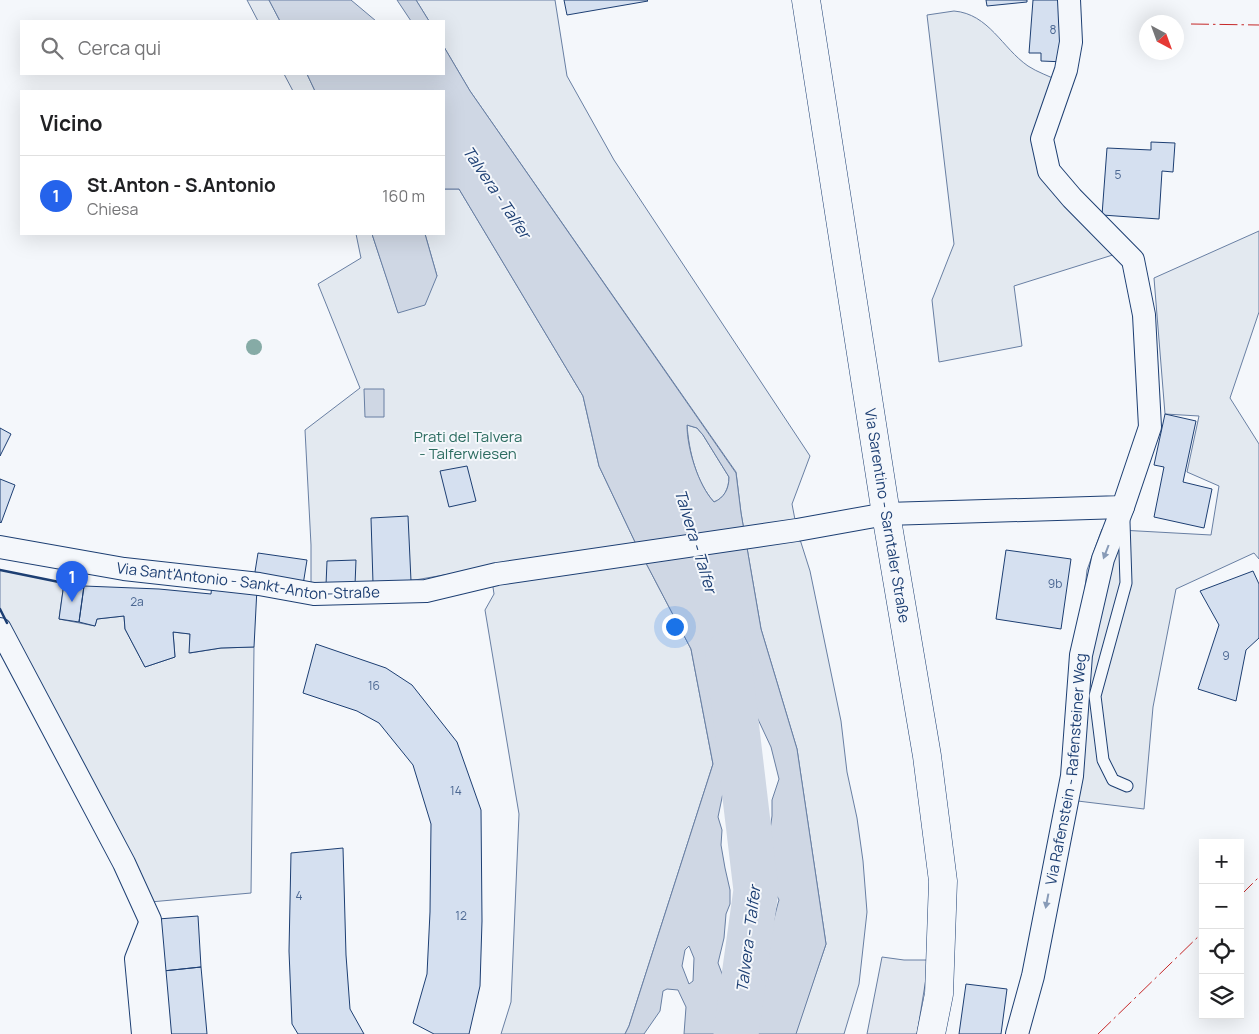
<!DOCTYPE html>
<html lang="it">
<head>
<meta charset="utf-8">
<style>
  body { margin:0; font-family:Manrope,sans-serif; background:#f6f6f6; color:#202124 }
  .controls { position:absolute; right:15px; bottom:15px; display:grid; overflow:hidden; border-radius:0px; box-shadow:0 5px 20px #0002 }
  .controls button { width:45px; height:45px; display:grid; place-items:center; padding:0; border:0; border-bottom:1px solid #e0e0e0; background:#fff; color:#202124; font:25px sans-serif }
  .compass { position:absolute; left:1139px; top:15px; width:45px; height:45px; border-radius:50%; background:#fff; box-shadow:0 5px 20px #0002; rotate:139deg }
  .you { position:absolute; left:674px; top:626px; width:18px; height:18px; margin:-12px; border:4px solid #fff; border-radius:50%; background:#1a73e8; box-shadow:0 0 0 8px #1a73e833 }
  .badge { display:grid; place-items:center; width:32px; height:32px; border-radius:50%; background:#2563eb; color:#fff; font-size:16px; font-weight:700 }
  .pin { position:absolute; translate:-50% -41px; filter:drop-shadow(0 1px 2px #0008) }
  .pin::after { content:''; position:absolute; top:26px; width:18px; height:15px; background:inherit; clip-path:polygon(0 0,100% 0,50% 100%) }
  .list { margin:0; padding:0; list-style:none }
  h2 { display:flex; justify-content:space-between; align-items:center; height:65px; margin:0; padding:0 20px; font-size:21px }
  h2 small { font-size:16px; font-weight:400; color:#757577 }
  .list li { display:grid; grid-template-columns:32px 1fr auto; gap:15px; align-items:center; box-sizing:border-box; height:80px; padding:0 20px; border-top:1px solid #e0e0e0 }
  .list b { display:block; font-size:19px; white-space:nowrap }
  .list p { margin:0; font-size:16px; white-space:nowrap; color:#757577 }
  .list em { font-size:16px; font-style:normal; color:#757577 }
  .icon { flex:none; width:28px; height:28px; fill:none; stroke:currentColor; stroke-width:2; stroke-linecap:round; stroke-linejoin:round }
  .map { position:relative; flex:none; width:1259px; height:1034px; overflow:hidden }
  .search { position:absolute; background:#fff; box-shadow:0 5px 20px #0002; left:20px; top:20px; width:425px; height:55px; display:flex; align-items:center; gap:12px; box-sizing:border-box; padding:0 18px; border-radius:0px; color:#757577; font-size:19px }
  .panel { position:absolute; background:#fff; box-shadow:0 5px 20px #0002; left:20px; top:90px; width:425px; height:145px; border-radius:0px }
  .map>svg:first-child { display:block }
</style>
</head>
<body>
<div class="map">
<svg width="1259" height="1034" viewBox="0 0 1259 1034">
  <rect width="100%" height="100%" fill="#f4f7fb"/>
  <path fill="#e3e9f0" stroke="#687fa3" d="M 247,0 L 269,0 L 280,21 L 258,21 Z
    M 416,0 L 555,0 L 567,76 L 614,160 L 810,456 L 792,504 L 797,530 L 810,571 L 841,721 L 847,772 L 857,818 L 863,861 L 867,912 L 859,984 L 844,1034 L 795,1034 L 826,944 L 797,749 L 761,629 L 741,513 L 736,472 L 470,91 L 444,47 L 444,21 L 429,21 Z
    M 954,11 C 989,14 1002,48 1028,66 C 1037,72 1049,76 1059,81 L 1049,171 L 1119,253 L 1014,286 L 1022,346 L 939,362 L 932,300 L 954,244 L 927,15 Z
    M 284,74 L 307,74 L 315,91 L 293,91 Z
    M 444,189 L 459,189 L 583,396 L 599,466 L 636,544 L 691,649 L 713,764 L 629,1026 L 625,1034 L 501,1034 L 511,1002 L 519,814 L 485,610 L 494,594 L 490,567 L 415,580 L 311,584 L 311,545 L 305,430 L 360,388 L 318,284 L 361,258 L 356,234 L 372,234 L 398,312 L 437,276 L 425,234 L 444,234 Z
    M 1259,231 L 1259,312 L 1230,398 L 1259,444 L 1259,559 L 1254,553 L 1176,589 L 1153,707 L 1144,809 L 1061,799 L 1087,570 L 1102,529 L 1211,535 L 1219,486 L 1187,472 L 1199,416 L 1165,414 L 1154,278 Z
    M 687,425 L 697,428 L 703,435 L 729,477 C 729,489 724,498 714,502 C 696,482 689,451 687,425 Z
    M 0,570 L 64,583 L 59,619 L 95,626 L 97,619 L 124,616 L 125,629 L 145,667 L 175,657 L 173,632 L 190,634 L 190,653 L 221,648 L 254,647 L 251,893 L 150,902 L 140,871 L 0,609 Z"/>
  <path fill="#e3e8f0" stroke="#687fa3" d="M 882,957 L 904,960 L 929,960 L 917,1034 L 867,1034 Z"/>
  <path fill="#cfd7e4" stroke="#687fa3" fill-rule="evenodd" d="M 269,0 L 351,0 L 376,21 L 280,21 Z
    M 397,0 L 416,0 L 429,21 L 411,21 Z
    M 444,47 L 470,91 L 736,473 L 741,513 L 761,629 L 797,749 L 826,944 L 796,1034 L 684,1034 L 686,1007 L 678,990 L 667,989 L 663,991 L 660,1011 L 644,1034 L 625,1034 L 629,1026 L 713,764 L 691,649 L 636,544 L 599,466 L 583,396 L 459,189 L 444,189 L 444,91 L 315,91 L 307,74 L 444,74 ZM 687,425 L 697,428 L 703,435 L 729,477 C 729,489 724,498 714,502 C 698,485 687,448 687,425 ZM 740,695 L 743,695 L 756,715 L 771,747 L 779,779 L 772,800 L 772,816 L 766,857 L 773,888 L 779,900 C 773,919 767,960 750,972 C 744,976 735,978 728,981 L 724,979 L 718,963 L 724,938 L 726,914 L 730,904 L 730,890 L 725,868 L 721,845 L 722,830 L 718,817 L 734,740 L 736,699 ZM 689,946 L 694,958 L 693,981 L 689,984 L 682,966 L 685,950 Z
    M 372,234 L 425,234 L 437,276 L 425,305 L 398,313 Z
    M 364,389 L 384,389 L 384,417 L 365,417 Z"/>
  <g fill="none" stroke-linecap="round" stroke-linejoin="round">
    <path stroke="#cfd7e4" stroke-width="45" d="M 728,654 L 756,890 L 736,1034"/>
  </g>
  <path fill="#d5e0f0" stroke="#1d3f73" d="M 564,0 L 647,0 L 648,1 L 567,15 Z
    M 986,0 L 1027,0 L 1027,2 L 987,6 Z
    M 1033,0 L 1066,0 L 1066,62 L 1041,61 L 1041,53 L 1029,53 Z
    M 1151,142 L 1175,143 L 1173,172 L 1162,171 L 1159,219 L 1102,215 L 1107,148 L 1151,150 Z
    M 1165,414 L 1196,421 L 1183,482 L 1212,489 L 1204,528 L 1154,517 L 1164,467 L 1154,465 Z
    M 0,428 L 11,434 L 0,456 Z
    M 467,466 L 476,501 L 449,507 L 440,471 Z
    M 0,479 L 15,485 L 1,523 L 0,522 Z
    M 408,516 L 411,581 L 373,583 L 371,518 Z
    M 1006,550 L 1071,559 L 1061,629 L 996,619 Z
    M 258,553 L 307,560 L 303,585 L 254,578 Z
    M 356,560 L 355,585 L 326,585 L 327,561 Z
    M 1253,571 L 1259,584 L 1259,638 L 1246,650 L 1236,701 L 1198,689 L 1219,625 L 1200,591 Z
    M 64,583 L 84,586 L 79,622 L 59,619 Z
    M 212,583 L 257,588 L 254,647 L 221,648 L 189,653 L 190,634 L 173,632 L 175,657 L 145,667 L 125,629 L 124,616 L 97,619 L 95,626 L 79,622 L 84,586 L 159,589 L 211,594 Z
    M 316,644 L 386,668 L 412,685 L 457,742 L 481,810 L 482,921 L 480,986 L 469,1034 L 434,1034 L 413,1023 L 427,974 L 430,912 L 431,824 L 413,765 L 379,723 L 357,711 L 303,693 Z
    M 343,848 L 346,955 L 350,1009 L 364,1034 L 298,1034 L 292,1024 L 289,951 L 291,853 Z
    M 198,916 L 201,967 L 163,971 L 158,919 Z
    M 201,967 L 207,1034 L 168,1034 L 163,971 Z
    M 966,984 L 1007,989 L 1001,1034 L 959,1034 Z"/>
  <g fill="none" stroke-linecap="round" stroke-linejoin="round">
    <g stroke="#1d3f73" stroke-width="13">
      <path id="lane" d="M 1124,522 L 1126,583 L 1095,696 L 1103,760 L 1113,780 L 1127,786"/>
    </g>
    <g stroke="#1d3f73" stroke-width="24">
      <g id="street">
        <path id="s1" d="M 0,547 L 124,569 L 259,584 L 314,594 L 426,591 L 497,574 L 797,530 L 886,514 L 1123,507 L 1150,427 L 1144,315 L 1133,260 L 1072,198 L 1049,171 L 1042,139 L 1066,70 L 1071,42 L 1069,0"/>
        <path d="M 0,629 L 124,863 L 150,920 L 160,1034"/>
        <path d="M 143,1034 L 136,959 L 149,926"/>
        <path id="s2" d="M 1017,1034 L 1033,976 L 1072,776 L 1081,655 L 1103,559 L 1123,507"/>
      </g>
    </g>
    <g stroke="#1d3f73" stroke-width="29">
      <g id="primary">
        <path id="s3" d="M 806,0 L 886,514 L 927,756 L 943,881 L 939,994 L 931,1034"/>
      </g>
    </g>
    <use href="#lane" stroke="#f4f7fb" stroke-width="11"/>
    <use href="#street" stroke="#f4f7fb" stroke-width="22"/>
    <use href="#primary" stroke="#f4f7fb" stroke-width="28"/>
    <path stroke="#1d3f73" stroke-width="2.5" d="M 0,570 L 64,583
      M 0,609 L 7,623"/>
    <path stroke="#c62828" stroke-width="1" stroke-dasharray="18 4 2.5 4" stroke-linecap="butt" d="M 1191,24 L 1259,25
      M 1240,896 L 1259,877
      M 1098,1034 L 1203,932"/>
  </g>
  <circle fill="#86aba6" cx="254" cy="347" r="8"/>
  <defs><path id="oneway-solid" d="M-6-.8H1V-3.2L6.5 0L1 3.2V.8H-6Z" transform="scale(1.25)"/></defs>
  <g fill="#889bb7">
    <use href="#oneway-solid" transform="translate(1106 552) rotate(111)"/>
    <use href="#oneway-solid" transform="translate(1047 901) rotate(101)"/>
  </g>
  <g text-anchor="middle" stroke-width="4" stroke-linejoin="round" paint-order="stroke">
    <g font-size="12" fill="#4b6792">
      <text x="1053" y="34">8</text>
      <text x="1118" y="179">5</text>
      <text x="1055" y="588">9b</text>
      <text x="137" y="606">2a</text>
      <text x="1226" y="660">9</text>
      <text x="374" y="690">16</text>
      <text x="456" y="795">14</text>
      <text x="299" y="900">4</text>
      <text x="461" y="920">12</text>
    </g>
    <g font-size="15" fill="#2c6c60" stroke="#f4f7fb">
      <text x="468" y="442">Prati del Talvera<tspan x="468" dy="17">- Talferwiesen</tspan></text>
    </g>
    <g font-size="15" fill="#1d3f73" stroke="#f4f7fb">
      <text dy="5" stroke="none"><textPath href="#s3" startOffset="522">Via Sarentino - Sarntaler Straße</textPath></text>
      <text dy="5" stroke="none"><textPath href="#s1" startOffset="251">Via Sant'Antonio - Sankt-Anton-Straße</textPath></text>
      <text dy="5" stroke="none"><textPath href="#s2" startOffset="270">Via Rafenstein - Rafensteiner Weg</textPath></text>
    </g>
    <g font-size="16" font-style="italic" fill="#1d3f73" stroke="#f4f7fb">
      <text transform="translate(497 192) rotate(56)" y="6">Talvera - Talfer</text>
      <text transform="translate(696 541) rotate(73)" y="6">Talvera - Talfer</text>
      <text transform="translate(748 939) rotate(-83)" y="6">Talvera - Talfer</text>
    </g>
  </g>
</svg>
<div class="controls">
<button>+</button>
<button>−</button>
<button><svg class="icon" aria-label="locate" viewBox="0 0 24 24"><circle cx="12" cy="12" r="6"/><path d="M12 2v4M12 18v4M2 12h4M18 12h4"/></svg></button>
<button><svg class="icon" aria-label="layers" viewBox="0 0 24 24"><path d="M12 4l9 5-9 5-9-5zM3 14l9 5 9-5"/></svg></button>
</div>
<svg class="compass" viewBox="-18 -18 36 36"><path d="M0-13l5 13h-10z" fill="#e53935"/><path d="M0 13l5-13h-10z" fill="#757577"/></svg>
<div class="you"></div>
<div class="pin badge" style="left:72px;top:602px">1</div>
<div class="search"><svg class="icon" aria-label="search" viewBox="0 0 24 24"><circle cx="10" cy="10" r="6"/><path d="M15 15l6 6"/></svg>Cerca qui</div>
<section class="panel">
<h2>Vicino<small></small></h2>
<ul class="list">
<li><span class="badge">1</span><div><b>St.Anton - S.Antonio</b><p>Chiesa</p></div><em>160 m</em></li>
</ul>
</section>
</div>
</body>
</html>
